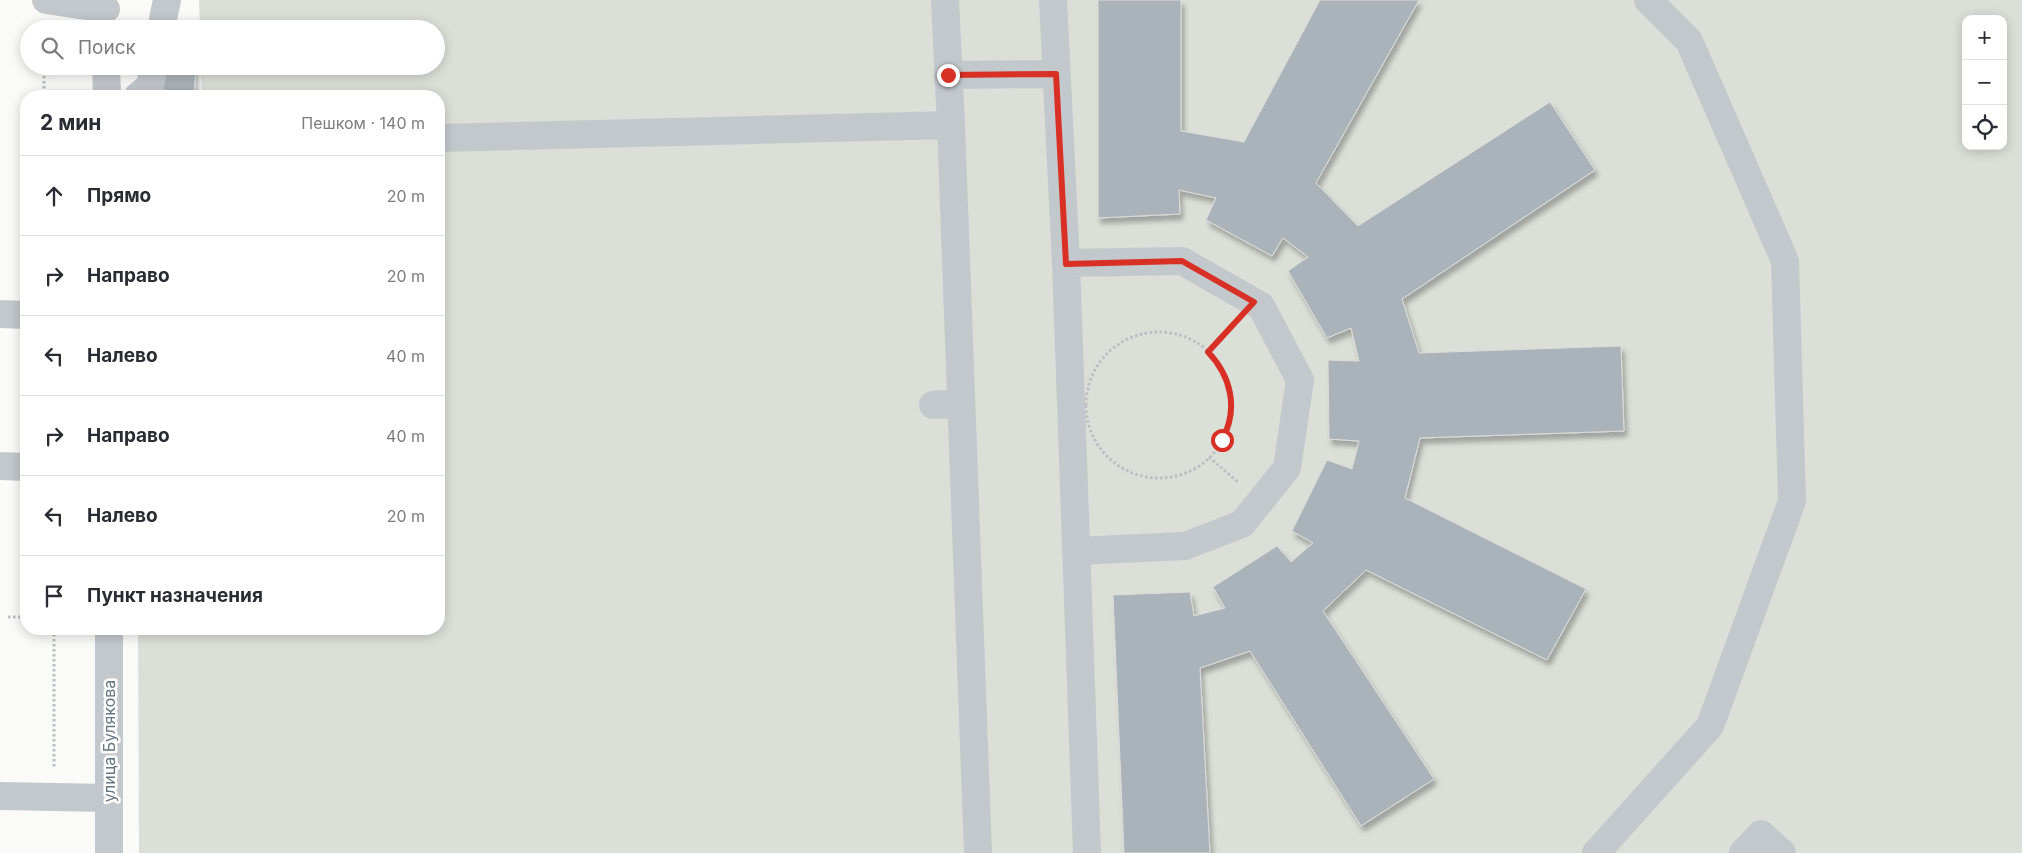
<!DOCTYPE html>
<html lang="ru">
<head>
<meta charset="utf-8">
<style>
  body { margin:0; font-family:Inter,sans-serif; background:#f2f2f3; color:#2b2b33 }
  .controls { position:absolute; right:15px; top:15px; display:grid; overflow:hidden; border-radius:10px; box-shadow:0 2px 12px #0003 }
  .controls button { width:45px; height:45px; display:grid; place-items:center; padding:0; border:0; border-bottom:1px solid #e1e1e2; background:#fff; color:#2b2b33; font:25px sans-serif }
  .stop { position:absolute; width:15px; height:15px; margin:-11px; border:4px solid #d93025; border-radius:50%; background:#fff }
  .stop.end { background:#d93025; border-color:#fff; box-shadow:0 1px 5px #0008 }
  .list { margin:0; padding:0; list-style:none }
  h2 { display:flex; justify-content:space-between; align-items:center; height:65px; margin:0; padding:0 20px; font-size:21px }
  h2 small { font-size:16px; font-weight:400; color:#7c7c81 }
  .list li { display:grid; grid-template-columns:32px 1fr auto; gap:15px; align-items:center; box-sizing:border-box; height:80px; padding:0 20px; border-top:1px solid #e1e1e2 }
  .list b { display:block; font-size:19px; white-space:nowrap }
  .list em { font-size:16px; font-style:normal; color:#7c7c81 }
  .icon { flex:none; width:28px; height:28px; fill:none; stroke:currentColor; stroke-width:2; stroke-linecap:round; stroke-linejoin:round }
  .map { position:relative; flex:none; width:2022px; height:853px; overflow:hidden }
  .search { position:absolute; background:#fff; box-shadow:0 2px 12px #0003; left:20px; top:20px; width:425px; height:55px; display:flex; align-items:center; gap:12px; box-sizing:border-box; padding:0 18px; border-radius:28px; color:#7c7c81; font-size:19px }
  .panel { position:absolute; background:#fff; box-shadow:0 2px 12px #0003; left:20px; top:90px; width:425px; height:545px; border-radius:20px }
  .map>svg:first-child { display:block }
</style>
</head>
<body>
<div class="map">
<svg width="2022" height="853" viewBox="0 0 2022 853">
  <defs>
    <filter id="shadow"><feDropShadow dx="3" dy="5.5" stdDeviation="2.5" flood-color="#0004"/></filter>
  </defs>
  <rect width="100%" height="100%" fill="#fafaf8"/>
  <path fill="#dadfd7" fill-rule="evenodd" d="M 199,0 L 2022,0 L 2022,853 L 139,853 L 138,629 L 439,629 L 439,96 L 202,96 L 201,66 L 436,66 L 436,29 L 200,29 ZM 1966,19 L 2003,19 L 2003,146 L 1966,146 Z"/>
  <path fill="#aab3b9" stroke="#dcdcda" filter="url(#shadow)" d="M 1098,0 L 1181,0 L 1181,131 L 1244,142 L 1320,0 L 1419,0 L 1316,183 L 1358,226 L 1550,102 L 1595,170 L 1402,299 L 1419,353 L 1621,346 L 1624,431 L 1420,438 L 1405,498 L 1586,589 L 1547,660 L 1366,570 L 1323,611 L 1434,779 L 1361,826 L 1250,651 L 1200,668 L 1210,853 L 1124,853 L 1113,595 L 1190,592 L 1194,616 L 1225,608 L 1213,587 L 1277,546 L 1291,562 L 1313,543 L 1292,531 L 1327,460 L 1352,469 L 1359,441 L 1329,439 L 1328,360 L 1359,361 L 1351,328 L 1327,338 L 1288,271 L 1308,257 L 1283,238 L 1272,256 L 1206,220 L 1216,198 L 1179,190 L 1180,214 L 1098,218 Z
    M 160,66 L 196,66 L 194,96 L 158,96 Z"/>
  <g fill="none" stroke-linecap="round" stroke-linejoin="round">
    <path stroke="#bbbfc2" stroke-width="3" stroke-dasharray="2.5 2.5" stroke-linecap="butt" d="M 44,66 L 44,96
      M1086 405a73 73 0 1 1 146 0a73 73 0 1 1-146 0Z
      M 1208,352 L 1235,323
      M 1209,457 L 1239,483
      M 8,617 L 26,617
      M 54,629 L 54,769"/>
    <path stroke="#c3c8cc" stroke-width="28" d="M 46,0 L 106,9
      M 1053,0 L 1066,263 L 1087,853
      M 161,29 L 167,0
      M 106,66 L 107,96
      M 948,75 L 1056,74
      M 138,96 L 150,86 L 154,66
      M 951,125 L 978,853
      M 439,138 L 951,125 L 945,0
      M 1066,263 L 1182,261 L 1261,306 L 1300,380 L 1287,468 L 1242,524 L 1185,546 L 1076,551
      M 0,314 L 26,315
      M 933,405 L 961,403
      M 0,466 L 26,467
      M 109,629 L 109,853
      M 0,796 L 109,798
      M 1596,853 L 1710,726 L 1792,501 L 1785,261 L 1689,41 L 1648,0
      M 1743,853 L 1761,834 L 1782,853"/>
  </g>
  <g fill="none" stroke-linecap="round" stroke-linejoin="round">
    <path stroke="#d93025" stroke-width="6" d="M 948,75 L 1056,74 L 1066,264 L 1182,261 L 1254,302 L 1208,352 C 1231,376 1239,409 1222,440"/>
  </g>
  <g text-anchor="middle" stroke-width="5" stroke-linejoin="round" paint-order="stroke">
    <g font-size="16" fill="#657683" stroke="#fff">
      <text transform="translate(109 741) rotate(-90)" y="6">улица Булякова</text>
    </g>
  </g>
</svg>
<div class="controls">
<button>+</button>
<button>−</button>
<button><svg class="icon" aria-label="locate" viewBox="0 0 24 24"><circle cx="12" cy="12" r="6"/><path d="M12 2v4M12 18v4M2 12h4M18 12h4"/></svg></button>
</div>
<div class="stop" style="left:1222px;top:440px"></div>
<div class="stop end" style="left:948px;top:75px"></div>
<div class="search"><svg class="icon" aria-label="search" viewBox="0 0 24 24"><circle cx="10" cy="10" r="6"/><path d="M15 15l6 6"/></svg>Поиск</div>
<section class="panel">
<h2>2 мин<small>Пешком · 140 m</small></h2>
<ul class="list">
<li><svg class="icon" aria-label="ahead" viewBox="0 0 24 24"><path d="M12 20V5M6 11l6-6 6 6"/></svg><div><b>Прямо</b></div><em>20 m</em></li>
<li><svg class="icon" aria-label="right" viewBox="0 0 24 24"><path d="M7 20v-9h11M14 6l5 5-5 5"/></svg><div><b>Направо</b></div><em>20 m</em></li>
<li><svg class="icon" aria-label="left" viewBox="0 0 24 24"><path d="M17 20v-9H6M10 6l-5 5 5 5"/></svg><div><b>Налево</b></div><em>40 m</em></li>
<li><svg class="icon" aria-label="right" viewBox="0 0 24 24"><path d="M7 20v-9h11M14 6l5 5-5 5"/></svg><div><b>Направо</b></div><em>40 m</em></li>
<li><svg class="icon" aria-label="left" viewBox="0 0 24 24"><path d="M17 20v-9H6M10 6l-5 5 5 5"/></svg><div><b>Налево</b></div><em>20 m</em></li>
<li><svg class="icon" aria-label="arrive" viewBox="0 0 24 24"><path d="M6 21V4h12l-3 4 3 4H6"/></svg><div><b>Пункт назначения</b></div></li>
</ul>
</section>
</div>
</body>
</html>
